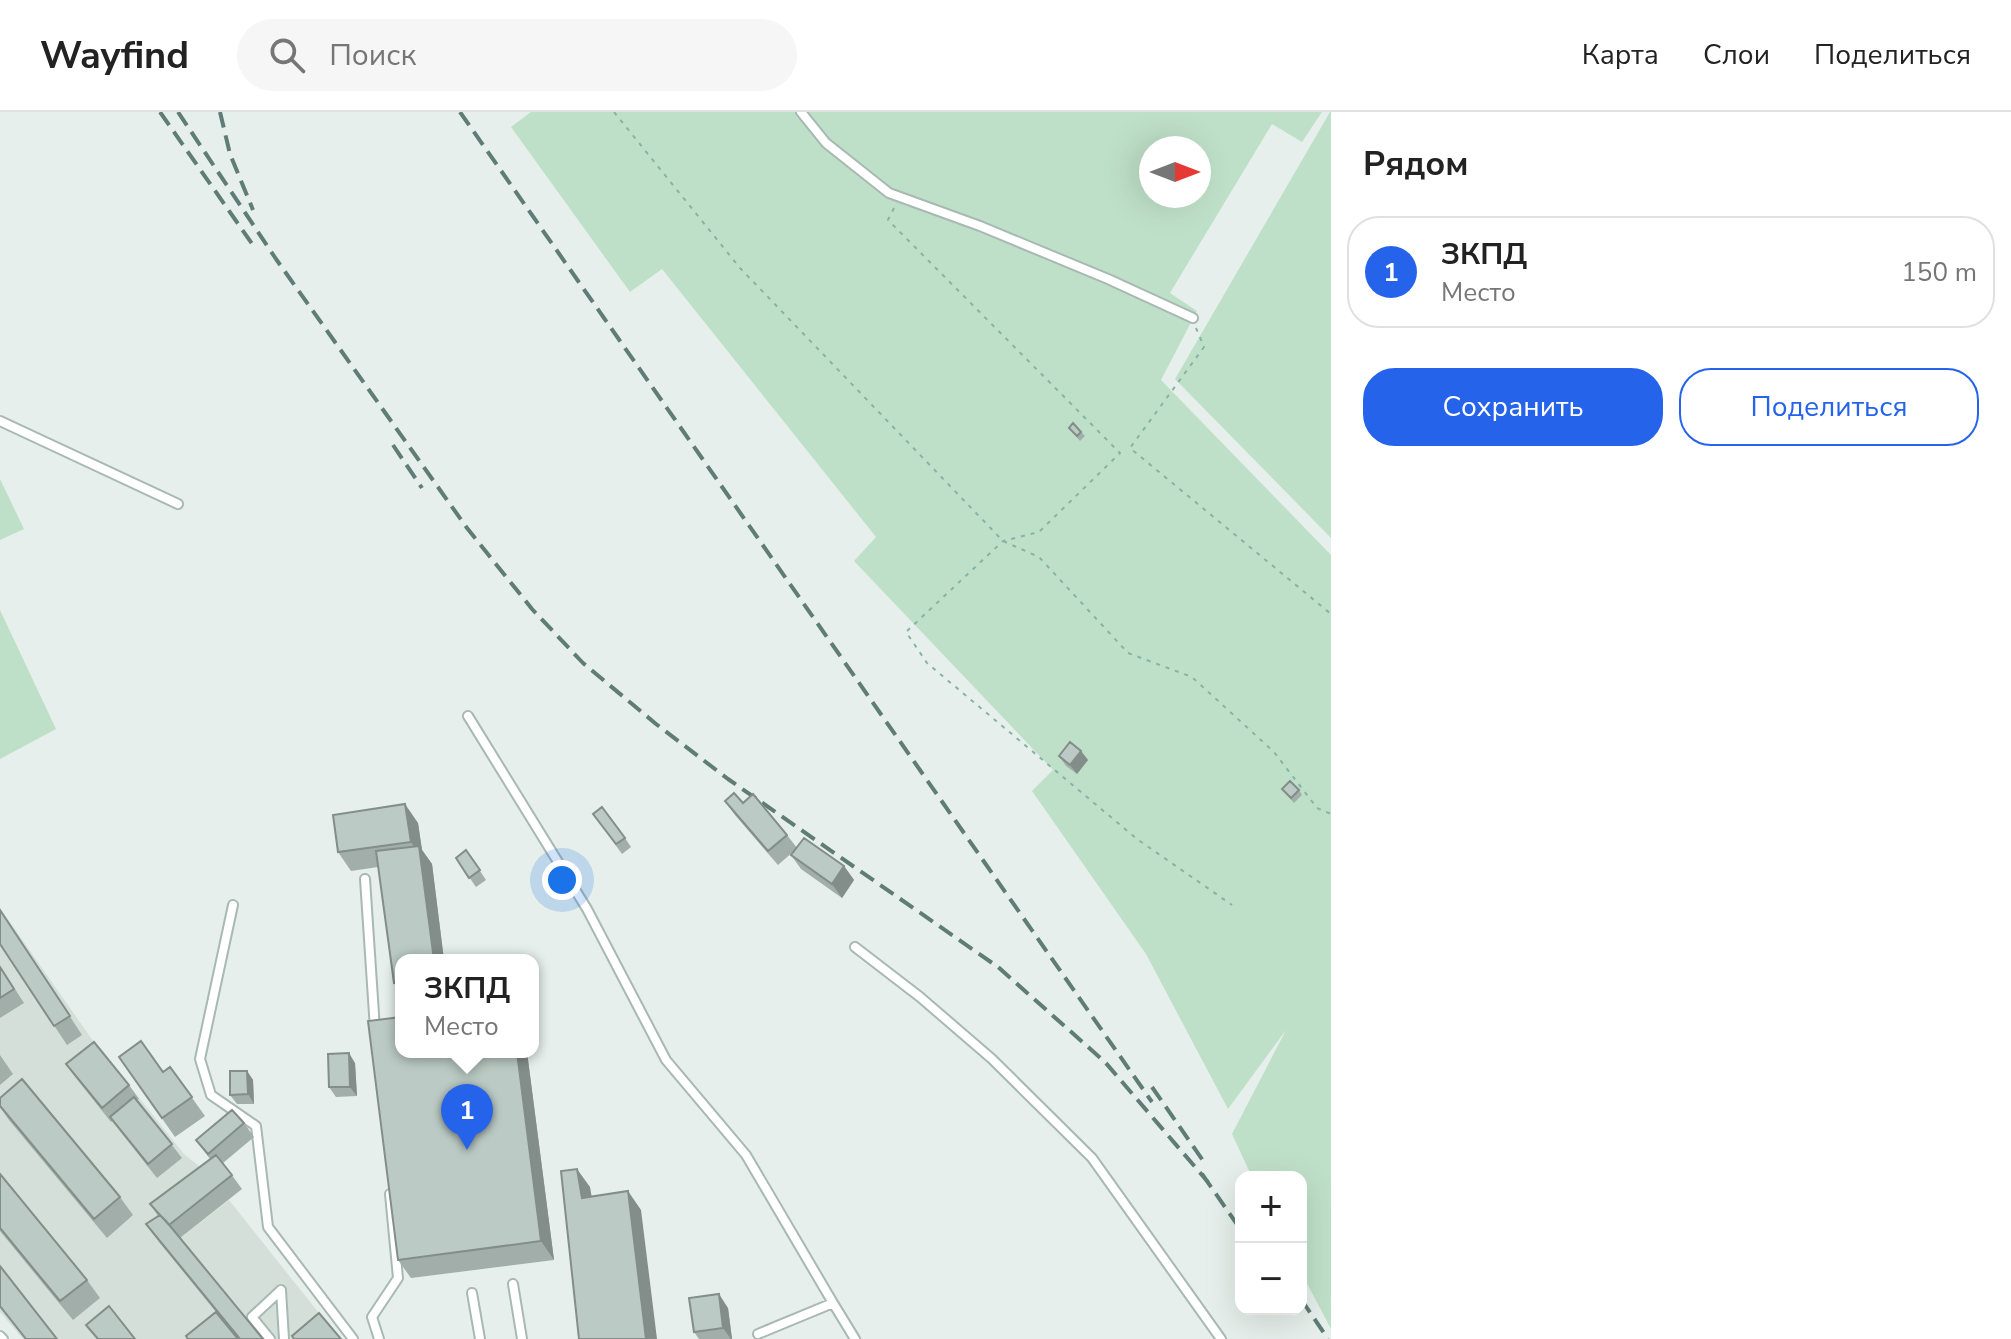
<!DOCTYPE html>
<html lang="ru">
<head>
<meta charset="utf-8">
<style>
  body { margin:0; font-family:"Nunito Sans",sans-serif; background:#f6f6f6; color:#222 }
  .controls { position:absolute; right:24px; bottom:24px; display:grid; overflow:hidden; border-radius:16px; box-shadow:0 8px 32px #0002 }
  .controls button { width:72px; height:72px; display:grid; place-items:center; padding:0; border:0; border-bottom:2px solid #e0e0e0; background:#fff; color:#222; font:40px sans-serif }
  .compass { position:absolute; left:1139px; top:24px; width:72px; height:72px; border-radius:50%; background:#fff; box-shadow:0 8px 32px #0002; rotate:90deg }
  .you { position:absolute; left:562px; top:768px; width:28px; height:28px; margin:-20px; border:6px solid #fff; border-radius:50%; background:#1a73e8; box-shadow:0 0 0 12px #1a73e833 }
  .badge { display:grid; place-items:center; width:52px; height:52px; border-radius:50%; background:#2563eb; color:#fff; font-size:26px; font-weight:700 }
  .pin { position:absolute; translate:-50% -66px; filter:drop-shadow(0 2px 4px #0008) }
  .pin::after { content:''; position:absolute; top:42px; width:28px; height:24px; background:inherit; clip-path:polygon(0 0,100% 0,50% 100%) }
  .popup { position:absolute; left:395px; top:842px; width:144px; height:104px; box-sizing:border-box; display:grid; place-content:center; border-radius:16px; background:#fff; filter:drop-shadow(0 2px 6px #0005); font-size:26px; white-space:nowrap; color:#767676 }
  .popup b { font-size:30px; color:#222 }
  .popup::after { content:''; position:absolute; left:50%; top:100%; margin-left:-16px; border:16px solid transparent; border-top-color:#fff }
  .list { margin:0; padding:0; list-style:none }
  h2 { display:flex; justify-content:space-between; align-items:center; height:104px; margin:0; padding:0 32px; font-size:34px }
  h2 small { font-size:26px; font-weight:400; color:#767676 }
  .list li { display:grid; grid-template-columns:52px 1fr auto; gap:24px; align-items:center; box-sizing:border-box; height:112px; margin:0 16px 16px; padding:0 16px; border:2px solid #e0e0e0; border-radius:32px }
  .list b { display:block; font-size:30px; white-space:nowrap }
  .list p { margin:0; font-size:26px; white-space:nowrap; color:#767676 }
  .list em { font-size:26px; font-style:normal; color:#767676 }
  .actions { display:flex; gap:16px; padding:24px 32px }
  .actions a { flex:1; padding:18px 0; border:2px solid #2563eb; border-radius:32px; text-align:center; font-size:28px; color:#2563eb }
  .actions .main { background:#2563eb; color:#fff }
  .icon { flex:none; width:44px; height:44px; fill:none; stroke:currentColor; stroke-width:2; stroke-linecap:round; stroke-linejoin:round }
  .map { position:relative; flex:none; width:1331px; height:1227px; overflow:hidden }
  header { display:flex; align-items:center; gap:48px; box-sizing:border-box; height:112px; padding:0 40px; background:#fff; border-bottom:2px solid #e0e0e0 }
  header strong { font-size:38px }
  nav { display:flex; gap:44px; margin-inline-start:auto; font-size:28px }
  .search { width:560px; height:72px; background:#f6f6f6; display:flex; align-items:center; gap:20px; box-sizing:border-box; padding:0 28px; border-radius:44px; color:#767676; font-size:30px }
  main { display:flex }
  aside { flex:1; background:#fff }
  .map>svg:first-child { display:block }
</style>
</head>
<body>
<header>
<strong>Wayfind</strong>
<div class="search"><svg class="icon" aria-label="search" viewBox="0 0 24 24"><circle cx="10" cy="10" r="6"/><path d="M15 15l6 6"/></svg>Поиск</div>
<nav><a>Карта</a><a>Слои</a><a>Поделиться</a></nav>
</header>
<main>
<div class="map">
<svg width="1331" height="1227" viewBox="0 0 1331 1227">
  <rect width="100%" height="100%" fill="#e6efeb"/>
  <path fill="#d4dfda" d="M 0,796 L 91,926 L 184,1042 L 214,1066 L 160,1106 L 238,1227 L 23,1227 L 0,1200 Z
    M 229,1088 L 326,1210 L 340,1227 L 260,1227 L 179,1127 Z"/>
  <path fill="#bfe0c8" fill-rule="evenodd" d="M 531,0 L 1322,0 L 1302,30 L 1272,12 L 1170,181 L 1197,199 L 1161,268 L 1331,443 L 1331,1217 L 1301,1160 L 1301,1065 L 1252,1065 L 1232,1022 L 1286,918 L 1228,997 L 1146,842 L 1032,679 L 1053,658 L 854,449 L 876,425 L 662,157 L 630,180 L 511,15 ZM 1151,36 L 1199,36 L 1199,84 L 1151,84 Z
    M 1330,0 L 1331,0 L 1331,426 L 1175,267 Z
    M 0,367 L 24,417 L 0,428 Z
    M 0,498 L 56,617 L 0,647 Z"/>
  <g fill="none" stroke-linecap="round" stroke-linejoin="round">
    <g stroke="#a8b8b2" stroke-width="12">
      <path id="service" d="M 801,0 L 826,31 L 889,81 L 980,114 L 1108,167 L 1193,206
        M 0,309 L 178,392
        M 468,604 L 587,797 L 666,948 L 746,1043 L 833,1191 L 758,1222
        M 365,767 L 375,917
        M 233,793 L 200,947 L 211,983 L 256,1014 L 268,1115 L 353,1227
        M 855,835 L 920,885 L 992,947 L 1092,1046 L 1221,1227
        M 513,1172 L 522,1227
        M 472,1181 L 480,1227
        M 833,1191 L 855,1227
        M 0,1224 L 3,1227
        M 270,1227 L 252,1205 L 281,1178 L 284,1227
        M 379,1227 L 372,1205 L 398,1166 L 390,1082"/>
    </g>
    <path stroke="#86b3a5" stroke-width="2" stroke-dasharray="4 6" stroke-linecap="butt" d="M 614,0 L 740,156 L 1003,429 L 1039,445 L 1128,541 L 1192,565 L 1274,640 L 1317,696 L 1331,702
      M 894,96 L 888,108 L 1120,341 L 1039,420 L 1003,429 L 906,520 L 927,551 L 1137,727 L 1232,793
      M 1196,216 L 1204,235 L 1130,336 L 1331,502"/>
    <use href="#service" stroke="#fff" stroke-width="8"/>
    <path stroke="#5f7d75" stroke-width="4" stroke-dasharray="16 8" stroke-linecap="butt" d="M 160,0 L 255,136
      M 178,0 L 276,147 L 467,416 L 532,497 L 583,551 L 656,612 L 728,667 L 998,855 L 1105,950 L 1208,1070
      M 220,0 L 230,42 L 253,98
      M 460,0 L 1152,990
      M 393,333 L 422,376
      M 1152,975 L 1204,1050
      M 1202,1062 L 1241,1118
      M 1301,1187 L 1328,1227"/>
  </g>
  <path fill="#a1aea9" d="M 1069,316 L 1081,320 L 1085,324 L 1080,329 Z
    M 1081,639 L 1088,648 L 1077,662 L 1066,654 L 1059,644 Z
    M 1282,677 L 1299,678 L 1302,683 L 1294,691 Z
    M 725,689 L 743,691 L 787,723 L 797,736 L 844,754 L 854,768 L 842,786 L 801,757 L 791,743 L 794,739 L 778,753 L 735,703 Z
    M 593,702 L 625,726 L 631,735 L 622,742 Z
    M 418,711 L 422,738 L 432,752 L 444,848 L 401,848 L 401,882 L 394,871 L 378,755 L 351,759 L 338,740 Z
    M 466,738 L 486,768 L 476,775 L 456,746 Z
    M 0,797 L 82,923 L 67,933 L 0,832 Z
    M 0,854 L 24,891 L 0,906 Z
    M 401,940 L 527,940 L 554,1148 L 411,1166 L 398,1148 Z
    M 0,943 L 13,962 L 0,973 Z
    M 119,945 L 163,960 L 170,955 L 205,1004 L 175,1025 Z
    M 355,951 L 357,984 L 336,985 L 329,975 Z
    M 66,952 L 129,973 L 139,987 L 137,988 L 182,1046 L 157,1066 L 112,1009 L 111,1010 L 76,966 Z
    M 247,959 L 253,968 L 254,992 L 237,992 L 230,983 Z
    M 0,995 L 120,1085 L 133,1103 L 107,1126 L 9,1008 Z
    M 244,1011 L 254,1025 L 223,1051 L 242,1077 L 180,1126 L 263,1227 L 238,1227 L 159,1130 L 146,1112 L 158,1104 L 150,1092 L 210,1047 L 196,1028 Z
    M 0,1062 L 87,1168 L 100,1186 L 73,1208 L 0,1119 Z
    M 0,1154 L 57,1227 L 25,1227 L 0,1196 Z
    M 728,1196 L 732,1227 L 699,1227 L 694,1220 Z"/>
  <path fill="#838d89" d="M 1081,639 L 1088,648 L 1077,662 L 1070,653 Z
    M 405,692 L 418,711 L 422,738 L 432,752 L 444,848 L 434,848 L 420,744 L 411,730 Z
    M 844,754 L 854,768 L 842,786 L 832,772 Z
    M 517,940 L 527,940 L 554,1148 L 541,1129 Z
    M 349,941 L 355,951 L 357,984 L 350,975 Z
    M 247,959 L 253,968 L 254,992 L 248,982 Z
    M 577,1057 L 590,1075 L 595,1104 L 582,1086 Z
    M 628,1079 L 641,1098 L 657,1227 L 646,1227 Z
    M 719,1182 L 728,1196 L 732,1227 L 731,1227 L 723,1216 Z"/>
  <path fill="#bbcac4" stroke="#838d89" stroke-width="2" d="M 1073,311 L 1081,320 L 1077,324 L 1069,316 Z
    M 1070,630 L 1081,639 L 1070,653 L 1059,644 Z
    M 1290,669 L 1299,678 L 1291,686 L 1282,677 Z
    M 734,681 L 743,691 L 753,682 L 787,723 L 768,739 L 725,689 Z
    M 405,692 L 411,730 L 338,740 L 333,703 Z
    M 602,695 L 625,726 L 616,732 L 593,702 Z
    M 804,726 L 844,754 L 832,772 L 791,743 Z
    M 419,734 L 434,848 L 401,848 L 401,870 L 394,871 L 376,739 Z
    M 466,738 L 480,758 L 469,766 L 456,746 Z
    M 0,798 L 70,904 L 54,914 L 0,832 Z
    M 0,855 L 14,877 L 0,886 Z
    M 401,905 L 401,940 L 517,940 L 541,1129 L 398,1148 L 368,909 Z
    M 141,929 L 163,960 L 170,955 L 192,985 L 162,1006 L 119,945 Z
    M 94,930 L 129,973 L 102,996 L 66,952 Z
    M 349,941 L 350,975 L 329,975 L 328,942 Z
    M 230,959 L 247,959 L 248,982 L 230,983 Z
    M 22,967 L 120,1085 L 94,1107 L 0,994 L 0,986 Z
    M 134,985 L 172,1032 L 148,1052 L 110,1005 Z
    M 232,998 L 244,1011 L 208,1042 L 196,1028 Z
    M 216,1043 L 232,1063 L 169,1113 L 150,1092 Z
    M 577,1057 L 582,1086 L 628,1079 L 646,1227 L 579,1227 L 561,1059 Z
    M 0,1062 L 87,1168 L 60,1189 L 0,1116 Z
    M 160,1103 L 166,1109 L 263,1227 L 240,1227 L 146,1112 Z
    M 0,1154 L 57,1227 L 26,1227 L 0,1194 Z
    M 719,1182 L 723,1216 L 694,1220 L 689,1186 Z
    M 109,1194 L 135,1227 L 98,1227 L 86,1213 Z
    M 216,1200 L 238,1227 L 188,1227 L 186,1224 Z
    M 319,1201 L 341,1227 L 294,1227 L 292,1224 Z"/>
</svg>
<div class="controls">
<button>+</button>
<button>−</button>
</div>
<svg class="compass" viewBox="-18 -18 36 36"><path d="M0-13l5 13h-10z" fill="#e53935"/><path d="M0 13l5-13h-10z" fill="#767676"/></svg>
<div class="you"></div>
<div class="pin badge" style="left:467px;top:1038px">1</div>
<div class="popup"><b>ЗКПД</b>Место</div>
</div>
<aside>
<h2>Рядом<small></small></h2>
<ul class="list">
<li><span class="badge">1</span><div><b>ЗКПД</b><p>Место</p></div><em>150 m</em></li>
</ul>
<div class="actions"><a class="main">Сохранить</a><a>Поделиться</a></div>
</aside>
</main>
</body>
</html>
